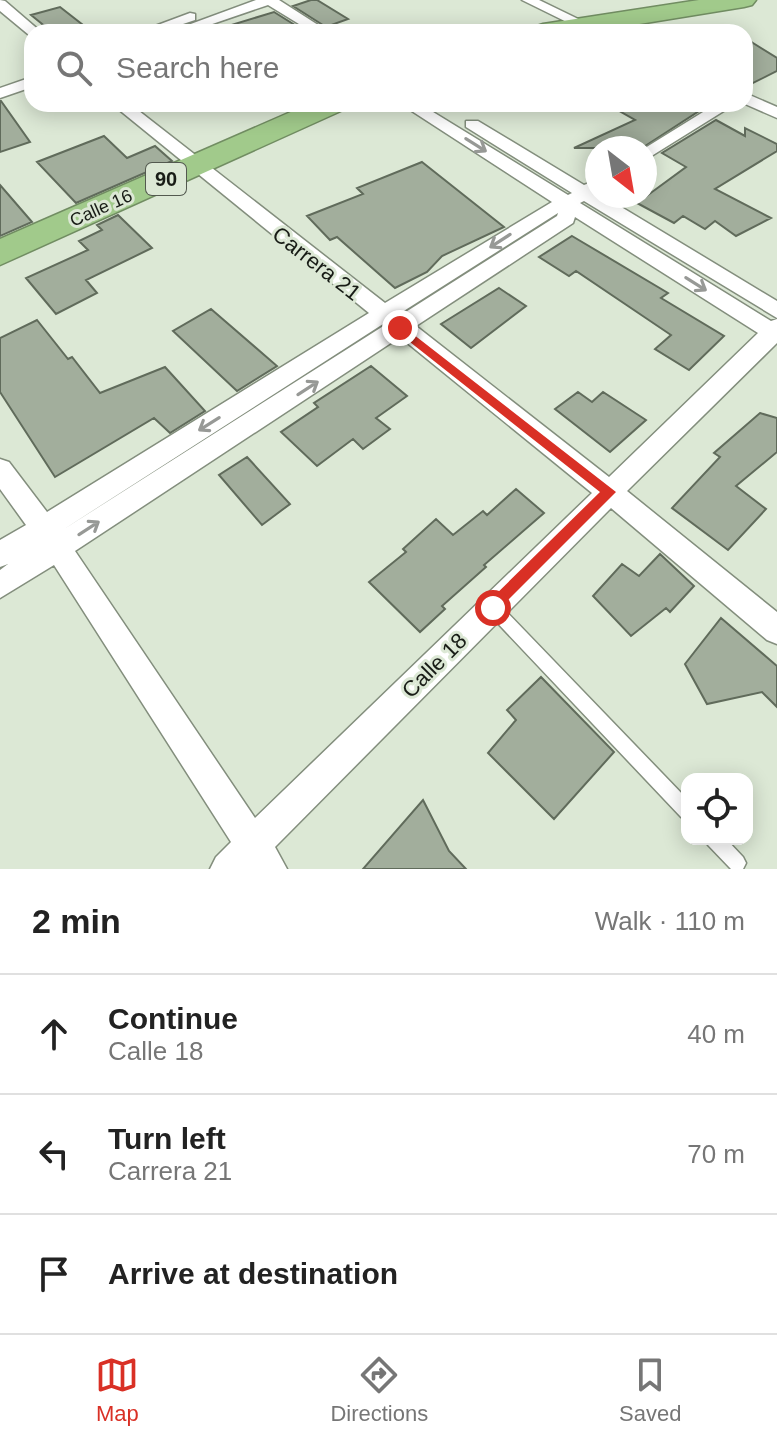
<!DOCTYPE html>
<html lang="en">
<head>
<meta charset="utf-8">
<style>
  body { margin:0; font-family:Arial,sans-serif; background:#f6f6f6; color:#222 }
  .controls { position:absolute; right:24px; bottom:24px; display:grid; overflow:hidden; border-radius:16px; box-shadow:0 4px 20px #0003 }
  .controls button { width:72px; height:72px; display:grid; place-items:center; padding:0; border:0; border-bottom:2px solid #e0e0e0; background:#fff; color:#222; font:40px sans-serif }
  .compass { position:absolute; left:585px; top:136px; width:72px; height:72px; border-radius:50%; background:#fff; box-shadow:0 4px 20px #0003; rotate:149deg }
  .stop { position:absolute; width:24px; height:24px; margin:-18px; border:6px solid #d93025; border-radius:50%; background:#fff }
  .stop.end { background:#d93025; border-color:#fff; box-shadow:0 2px 8px #0008 }
  .list { margin:0; padding:0; list-style:none }
  h2 { display:flex; justify-content:space-between; align-items:center; height:104px; margin:0; padding:0 32px; font-size:34px }
  h2 small { font-size:26px; font-weight:400; color:#767676 }
  .list li { display:grid; grid-template-columns:52px 1fr auto; gap:24px; align-items:center; box-sizing:border-box; height:120px; padding:0 32px; border-top:2px solid #e0e0e0 }
  .list b { display:block; font-size:30px; white-space:nowrap }
  .list p { margin:0; font-size:26px; white-space:nowrap; color:#767676 }
  .list em { font-size:26px; font-style:normal; color:#767676 }
  .icon { flex:none; width:44px; height:44px; fill:none; stroke:currentColor; stroke-width:2; stroke-linecap:round; stroke-linejoin:round }
  .map { position:relative; flex:none; width:777px; height:869px; overflow:hidden }
  .search { position:absolute; background:#fff; box-shadow:0 4px 20px #0003; left:24px; right:24px; top:24px; height:88px; display:flex; align-items:center; gap:20px; box-sizing:border-box; padding:0 28px; border-radius:24px; color:#767676; font-size:30px }
  .sheet { height:464px; background:#fff }
  nav { display:flex; justify-content:space-around; align-items:center; box-sizing:border-box; height:112px; border-top:2px solid #e0e0e0; background:#fff; font-size:22px; color:#767676 }
  nav a { display:grid; justify-items:center; gap:4px }
  nav .on { color:#d93025 }
  .map>svg:first-child { display:block }
</style>
</head>
<body>
<div class="map">
<svg width="777" height="869" viewBox="0 0 777 869">
  <rect width="100%" height="100%" fill="#dce8d5"/>
  <path fill="#a2ae9c" stroke="#606b5b" stroke-width="2" d="M 311,0 L 317,0 L 348,19 L 326,27 L 293,6 Z
    M 60,7 L 92,32 L 52,32 L 31,15 Z
    M 274,12 L 306,32 L 226,32 L 225,27 Z
    M 745,38 L 777,58 L 777,71 L 745,87 Z
    M 0,101 L 1,101 L 30,142 L 0,152 Z
    M 607,104 L 687,104 L 699,111 L 642,148 L 574,148 L 635,120 Z
    M 716,120 L 745,136 L 745,128 L 777,144 L 777,151 L 715,189 L 771,218 L 736,236 L 715,221 L 705,229 L 683,216 L 674,223 L 637,203 L 686,167 L 662,153 Z
    M 104,136 L 127,158 L 155,146 L 172,161 L 76,203 L 37,162 Z
    M 422,162 L 504,227 L 442,256 L 427,272 L 395,288 L 337,237 L 330,240 L 307,216 L 363,194 L 357,188 Z
    M 0,185 L 32,222 L 0,236 Z
    M 118,215 L 152,248 L 86,280 L 97,293 L 56,314 L 26,278 L 88,250 L 79,241 L 102,230 L 97,225 Z
    M 572,236 L 668,293 L 661,298 L 724,336 L 689,370 L 655,349 L 671,335 L 576,271 L 569,276 L 539,257 Z
    M 499,288 L 526,306 L 471,348 L 441,324 Z
    M 211,309 L 277,366 L 237,391 L 173,331 Z
    M 37,320 L 68,359 L 72,357 L 100,393 L 165,367 L 205,411 L 170,433 L 154,418 L 55,477 L 0,392 L 0,338 Z
    M 371,366 L 407,396 L 376,418 L 390,429 L 363,449 L 353,439 L 317,466 L 281,432 L 318,407 L 314,403 Z
    M 578,392 L 592,402 L 603,392 L 646,420 L 610,452 L 555,409 Z
    M 760,413 L 777,418 L 777,452 L 736,486 L 766,509 L 728,550 L 672,508 L 720,457 L 714,453 Z
    M 247,457 L 290,504 L 262,525 L 219,475 Z
    M 516,489 L 544,513 L 484,565 L 486,567 L 442,606 L 445,609 L 420,632 L 369,582 L 406,552 L 403,549 L 436,519 L 453,535 L 483,511 L 487,515 Z
    M 660,554 L 694,586 L 670,612 L 666,608 L 631,636 L 593,596 L 622,564 L 639,576 Z
    M 721,618 L 777,666 L 777,707 L 762,692 L 707,704 L 685,664 Z
    M 541,677 L 614,752 L 554,819 L 488,753 L 516,720 L 507,710 Z
    M 423,800 L 449,851 L 466,869 L 363,869 Z"/>
  <g fill="none" stroke-linecap="round" stroke-linejoin="round">
    <g stroke="#838e7d" stroke-width="3">
      <path id="lane" d="M 493,601 L 498,603 L 687,799 L 687,819 L 681,817 L 488,613 L 486,608 L 488,603 Z
        M 705,839 L 726,839 L 743,857 L 746,863 L 743,869 L 731,869 L 708,845 Z"/>
    </g>
    <g stroke="#838e7d" stroke-width="3">
      <path id="street" d="M 0,0 L 5,1 L 41,32 L 29,35 L 0,11 Z
        M 256,0 L 279,0 L 329,32 L 312,32 L 268,5 L 189,32 L 169,32 Z
        M 522,0 L 539,0 L 605,32 L 587,32 Z
        M 190,13 L 195,14 L 195,20 L 159,32 L 139,32 Z
        M 32,77 L 32,87 L 0,98 L 0,88 Z
        M 745,93 L 777,107 L 777,118 L 745,104 Z
        M 112,104 L 130,104 L 385,303 L 552,202 L 401,104 L 420,104 L 568,195 L 572,193 L 466,127 L 466,121 L 478,121 L 584,185 L 597,180 L 597,196 L 603,196 L 777,301 L 777,318 L 584,201 L 580,203 L 771,321 L 777,319 L 777,343 L 627,491 L 777,612 L 777,644 L 767,640 L 611,508 L 275,847 L 287,869 L 210,869 L 216,857 L 231,842 L 54,565 L 0,598 L 0,570 L 8,564 L 0,567 L 0,540 L 26,525 L 0,489 L 0,459 L 9,462 L 47,512 L 369,313 ZM 558,213 L 557,216 L 401,315 L 399,314 ZM 575,217 L 758,333 L 609,477 L 416,326 L 573,223 ZM 383,324 L 385,325 L 61,531 ZM 400,337 L 592,493 L 255,818 L 75,551 Z
        M 716,104 L 735,104 L 645,160 L 645,148 Z"/>
    </g>
    <g stroke="#718d62" stroke-width="3">
      <path id="highway" d="M 699,0 L 756,0 L 752,5 L 744,7 L 590,32 L 530,32 L 534,27 L 543,24 Z
        M 309,104 L 347,104 L 343,110 L 0,265 L 0,239 Z"/>
    </g>
    <use href="#lane" fill="#fff" fill-rule="evenodd"/>
    <use href="#street" fill="#fff" fill-rule="evenodd"/>
    <use href="#highway" fill="#a1ca8b" fill-rule="evenodd"/>
  </g>
  <defs><path id="oneway-shaft" d="M-6 0H5M1.5-3L5.5 0L1.5 3" fill="none" stroke-width="1.6" stroke-linecap="round" stroke-linejoin="round" transform="scale(2)"/></defs>
  <g stroke="#979996">
    <use href="#oneway-shaft" transform="translate(476 145) rotate(32)"/>
    <use href="#oneway-shaft" transform="translate(500 241) rotate(147)"/>
    <use href="#oneway-shaft" transform="translate(696 284) rotate(32)"/>
    <use href="#oneway-shaft" transform="translate(308 388) rotate(-33)"/>
    <use href="#oneway-shaft" transform="translate(209 424) rotate(148)"/>
    <use href="#oneway-shaft" transform="translate(89 528) rotate(-33)"/>
  </g>
  <path fill="#d93025" d="M 400,324 L 616,492 L 493,615 L 487,613 L 487,603 L 600,492 L 396,331 L 395,328 Z"/>
  <g text-anchor="middle" stroke-width="6" stroke-linejoin="round" paint-order="stroke">
    <g font-size="18" fill="#181c16" stroke="#dce8d5">
      <text transform="translate(101 208) rotate(-24)" y="6">Calle 16</text>
    </g>
    <rect fill="#dce8d5" stroke="#53594f" stroke-width="2" x="146" y="163" width="40" height="32" rx="6"/>
    <g font-size="20" font-weight="bold" fill="#181c16">
      <text x="166" y="186">90</text>
    </g>
    <g font-size="22" fill="#181c16" stroke="#dce8d5">
      <text transform="translate(317 263) rotate(38)" y="8">Carrera 21</text>
      <text transform="translate(434 665) rotate(-45)" y="8">Calle 18</text>
    </g>
  </g>
</svg>
<div class="controls">
<button><svg class="icon" aria-label="locate" viewBox="0 0 24 24"><circle cx="12" cy="12" r="6"/><path d="M12 2v4M12 18v4M2 12h4M18 12h4"/></svg></button>
</div>
<svg class="compass" viewBox="-18 -18 36 36"><path d="M0-13l5 13h-10z" fill="#e53935"/><path d="M0 13l5-13h-10z" fill="#767676"/></svg>
<div class="stop" style="left:493px;top:608px"></div>
<div class="stop end" style="left:400px;top:328px"></div>
<div class="search"><svg class="icon" aria-label="search" viewBox="0 0 24 24"><circle cx="10" cy="10" r="6"/><path d="M15 15l6 6"/></svg>Search here</div>
</div>
<section class="sheet">
<h2>2 min<small>Walk · 110 m</small></h2>
<ul class="list">
<li><svg class="icon" aria-label="ahead" viewBox="0 0 24 24"><path d="M12 20V5M6 11l6-6 6 6"/></svg><div><b>Continue</b><p>Calle 18</p></div><em>40 m</em></li>
<li><svg class="icon" aria-label="left" viewBox="0 0 24 24"><path d="M17 20v-9H6M10 6l-5 5 5 5"/></svg><div><b>Turn left</b><p>Carrera 21</p></div><em>70 m</em></li>
<li><svg class="icon" aria-label="arrive" viewBox="0 0 24 24"><path d="M6 21V4h12l-3 4 3 4H6"/></svg><div><b>Arrive at destination</b></div></li>
</ul>
</section>
<nav>
<a class="on"><svg class="icon" aria-label="map" viewBox="0 0 24 24"><path d="M3 6l6-2 6 2 6-2v14l-6 2-6-2-6 2zM9 4v14M15 6v14"/></svg>Map</a>
<a><svg class="icon" aria-label="directions" viewBox="0 0 24 24"><path d="M12 3l9 9-9 9-9-9zM9 14v-3h6M13 9l2 2-2 2"/></svg>Directions</a>
<a><svg class="icon" aria-label="saved" viewBox="0 0 24 24"><path d="M7 4h10v16l-5-4-5 4z"/></svg>Saved</a>
</nav>
</body>
</html>
